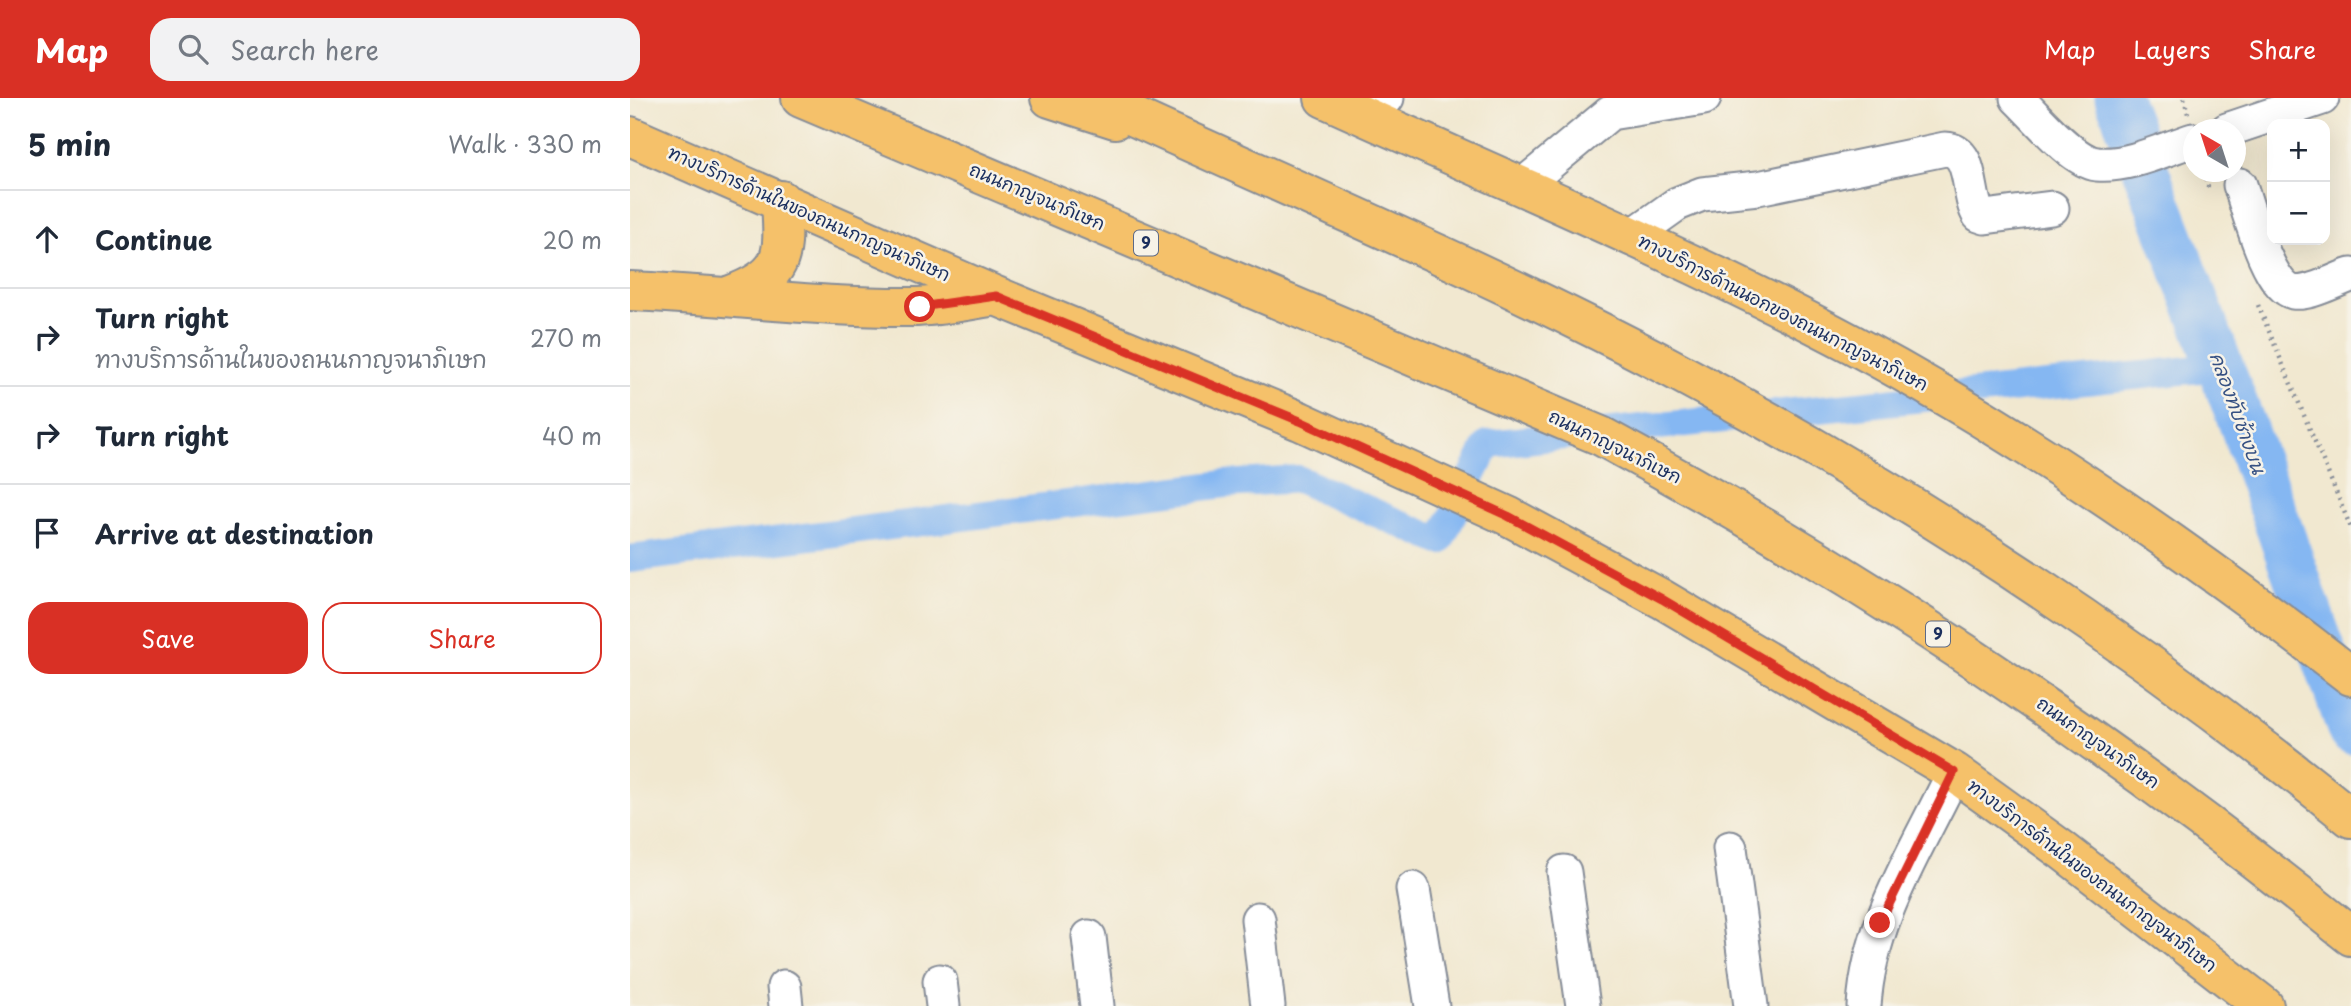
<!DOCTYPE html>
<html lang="en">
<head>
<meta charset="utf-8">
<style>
  body { margin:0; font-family:"Playpen Sans","Playpen Sans Thai",sans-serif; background:#f2f2f3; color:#1f2937 }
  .controls { position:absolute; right:21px; top:21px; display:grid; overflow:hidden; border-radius:14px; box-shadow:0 7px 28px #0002 }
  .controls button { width:63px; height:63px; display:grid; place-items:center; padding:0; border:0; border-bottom:2px solid #e0e1e3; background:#fff; color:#1f2937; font:35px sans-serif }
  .compass { position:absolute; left:1553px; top:21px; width:63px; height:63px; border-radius:50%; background:#fff; box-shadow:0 7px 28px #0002; rotate:321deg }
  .stop { position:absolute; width:21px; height:21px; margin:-16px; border:5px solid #d93025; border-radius:50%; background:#fff }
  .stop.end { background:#d93025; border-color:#fff; box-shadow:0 2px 7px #0008 }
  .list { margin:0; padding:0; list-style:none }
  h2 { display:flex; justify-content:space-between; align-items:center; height:91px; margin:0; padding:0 28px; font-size:30px }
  h2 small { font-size:23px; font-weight:400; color:#747a83 }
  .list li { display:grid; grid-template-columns:46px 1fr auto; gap:21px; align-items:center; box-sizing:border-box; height:98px; padding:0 28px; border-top:2px solid #e0e1e3 }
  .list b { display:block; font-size:26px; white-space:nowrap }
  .list p { margin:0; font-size:23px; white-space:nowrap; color:#747a83 }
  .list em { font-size:23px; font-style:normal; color:#747a83 }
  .actions { display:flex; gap:14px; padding:21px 28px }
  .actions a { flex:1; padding:16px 0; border:2px solid #d93025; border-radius:21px; text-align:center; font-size:24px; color:#d93025 }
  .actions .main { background:#d93025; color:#fff }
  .icon { flex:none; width:38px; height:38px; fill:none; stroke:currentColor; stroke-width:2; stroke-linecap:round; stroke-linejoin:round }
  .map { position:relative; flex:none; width:1721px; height:908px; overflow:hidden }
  header { display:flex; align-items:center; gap:42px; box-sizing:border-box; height:98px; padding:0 35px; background:#d93025; color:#fff }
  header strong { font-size:33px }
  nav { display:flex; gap:38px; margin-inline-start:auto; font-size:24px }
  .search { width:490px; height:63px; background:#f2f2f3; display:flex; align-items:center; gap:18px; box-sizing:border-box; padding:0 24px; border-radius:21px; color:#747a83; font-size:26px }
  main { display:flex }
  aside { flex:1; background:#fff }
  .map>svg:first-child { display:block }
</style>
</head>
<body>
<header>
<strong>Map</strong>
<div class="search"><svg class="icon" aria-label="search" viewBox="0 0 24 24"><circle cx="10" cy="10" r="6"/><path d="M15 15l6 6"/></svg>Search here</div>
<nav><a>Map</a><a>Layers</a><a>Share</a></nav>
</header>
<main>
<aside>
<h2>5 min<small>Walk · 330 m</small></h2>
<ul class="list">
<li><svg class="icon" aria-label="ahead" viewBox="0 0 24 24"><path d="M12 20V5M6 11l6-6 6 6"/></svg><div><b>Continue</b></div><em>20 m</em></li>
<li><svg class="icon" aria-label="right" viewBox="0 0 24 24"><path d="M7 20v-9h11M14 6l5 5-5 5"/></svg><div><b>Turn right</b><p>ทางบริการด้านในของถนนกาญจนาภิเษก</p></div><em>270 m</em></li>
<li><svg class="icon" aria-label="right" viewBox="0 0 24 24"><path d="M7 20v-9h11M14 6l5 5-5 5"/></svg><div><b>Turn right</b></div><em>40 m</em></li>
<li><svg class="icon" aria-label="arrive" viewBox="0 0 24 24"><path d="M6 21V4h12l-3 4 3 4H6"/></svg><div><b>Arrive at destination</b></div></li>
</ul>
<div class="actions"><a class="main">Save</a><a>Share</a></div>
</aside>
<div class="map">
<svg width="1721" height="908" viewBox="0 0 1721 908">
  <rect width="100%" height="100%" fill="#f7f3e8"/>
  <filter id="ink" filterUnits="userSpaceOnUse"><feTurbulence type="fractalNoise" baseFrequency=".0143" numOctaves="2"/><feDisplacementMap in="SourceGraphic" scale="14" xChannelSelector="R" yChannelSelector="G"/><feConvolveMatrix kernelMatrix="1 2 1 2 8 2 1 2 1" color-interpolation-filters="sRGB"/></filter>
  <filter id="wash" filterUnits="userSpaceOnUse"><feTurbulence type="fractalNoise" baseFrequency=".00686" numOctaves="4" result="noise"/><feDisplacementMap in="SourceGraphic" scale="28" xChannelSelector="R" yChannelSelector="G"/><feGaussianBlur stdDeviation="1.57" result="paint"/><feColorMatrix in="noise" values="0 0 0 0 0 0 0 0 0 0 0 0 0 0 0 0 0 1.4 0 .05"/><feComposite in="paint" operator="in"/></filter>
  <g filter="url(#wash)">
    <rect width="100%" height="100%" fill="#f1e8d0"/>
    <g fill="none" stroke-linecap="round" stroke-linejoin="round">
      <path stroke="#85b7f2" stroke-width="28" d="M 0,461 L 595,386 L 668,381 L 810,443 L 858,346 L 1589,269"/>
      <path stroke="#85b7f2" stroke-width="47" d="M 1488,0 L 1613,328 L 1721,633"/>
    </g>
  </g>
  <g filter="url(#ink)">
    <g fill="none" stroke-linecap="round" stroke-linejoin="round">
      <g stroke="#868c97" stroke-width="37">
        <path id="minor" d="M 1387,0 C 1405,17 1442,63 1467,66 C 1498,69 1535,51 1563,42
          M 734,18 L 757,0
          M 1597,32 L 1692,0
          M 1610,87 C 1618,110 1638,189 1663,194 C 1679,197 1705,182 1721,177
          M 892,88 L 980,15 L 1074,0
          M 1002,138 L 1047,106 L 1072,96 L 1128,90 L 1315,51 C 1345,52 1336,97 1349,117 L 1355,119 L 1422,110
          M 1100,750 L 1121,908
          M 934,774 L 953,908
          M 783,791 L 802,908
          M 628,821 L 638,908
          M 459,839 L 467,908
          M 310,883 L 313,908
          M 154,889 L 156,908
          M 1234,908 C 1239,823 1288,750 1324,674"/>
      </g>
      <g stroke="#868c97" stroke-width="42">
        <path id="major" d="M 694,0 C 870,80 1050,155 1222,246 C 1398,340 1564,456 1721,578
          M 0,38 L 366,198 L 670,323 L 878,418 L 1032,501 L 1324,674 L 1432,752 L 1634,908
          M 0,193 C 96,197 191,210 287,209 C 313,208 341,202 366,198
          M 101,197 C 157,176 154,158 151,102"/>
      </g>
      <g stroke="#868c97" stroke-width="42">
        <path id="highway" d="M 171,0 L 971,338 C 1237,481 1486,648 1721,838
          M 420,0 L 485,21
          M 463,0 C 656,89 851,170 1039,269 C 1279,396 1510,549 1721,720"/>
      </g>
      <path stroke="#868c97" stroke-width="4.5" stroke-dasharray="2 5" stroke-linecap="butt" d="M 1554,0 L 1558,16
        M 1574,74 L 1579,93
        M 1628,207 L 1721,430"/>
      <use href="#minor" stroke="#fff" stroke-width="33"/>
      <use href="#major" stroke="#f5c16b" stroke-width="38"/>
      <use href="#highway" stroke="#f5c16b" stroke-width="38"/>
    </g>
  </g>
  <g fill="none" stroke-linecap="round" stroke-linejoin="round" filter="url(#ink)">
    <path stroke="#d93025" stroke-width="9" d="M 290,209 L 366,198 L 670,323 L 878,418 L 1032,501 L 1324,674 L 1250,825"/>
  </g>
  <g text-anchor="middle" stroke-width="5" stroke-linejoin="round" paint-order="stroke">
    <g fill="#f7f3e8" stroke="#5d6a87" stroke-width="2">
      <rect x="504" y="132.5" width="24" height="25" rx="5"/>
      <rect x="1296" y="523.5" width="24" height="25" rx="5"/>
    </g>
    <g font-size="16" font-weight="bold" fill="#1b2f5e">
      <text x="516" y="151">9</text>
      <text x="1308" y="542">9</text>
    </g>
    <g font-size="18" fill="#1b2f5e" stroke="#f7f3e8">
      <text transform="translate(407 99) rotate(23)" y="6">ถนนกาญจนาภิเษก</text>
      <text transform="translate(179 116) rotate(24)" y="6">ทางบริการด้านในของถนนกาญจนาภิเษก</text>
      <text transform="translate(1153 215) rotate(27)" y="6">ทางบริการด้านนอกของถนนกาญจนาภิเษก</text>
      <text transform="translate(985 349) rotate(26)" y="6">ถนนกาญจนาภิเษก</text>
      <text transform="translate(1468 645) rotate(35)" y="6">ถนนกาญจนาภิเษก</text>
      <text transform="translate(1462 778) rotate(37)" y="6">ทางบริการด้านในของถนนกาญจนาภิเษก</text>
    </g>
    <g font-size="19" font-style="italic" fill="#365183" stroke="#f7f3e8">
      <text transform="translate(1608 315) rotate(70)" y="7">คลองทับช้างบน</text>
    </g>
  </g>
</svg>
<div class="controls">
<button>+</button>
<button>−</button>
</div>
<svg class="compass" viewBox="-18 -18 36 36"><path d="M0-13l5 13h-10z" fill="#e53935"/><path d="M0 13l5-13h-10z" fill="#747a83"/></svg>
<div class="stop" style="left:290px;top:209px"></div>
<div class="stop end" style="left:1250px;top:825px"></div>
</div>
</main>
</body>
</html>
